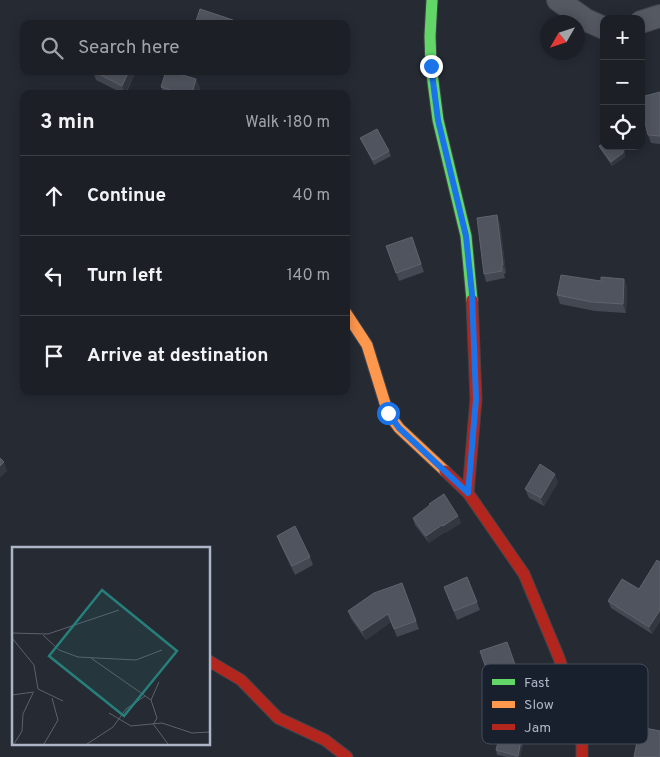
<!DOCTYPE html>
<html lang="en">
<head>
<meta charset="utf-8">
<style>
  body { margin:0; font-family:Overpass,sans-serif; background:#292d32; color:#f1f3f6 }
  .controls { position:absolute; right:15px; top:15px; display:grid; overflow:hidden; border-radius:10px; box-shadow:0 2px 12px #0003 }
  .controls button { width:45px; height:45px; display:grid; place-items:center; padding:0; border:0; border-bottom:1px solid #3a3e43; background:#1c2026; color:#f1f3f6; font:25px sans-serif }
  .compass { position:absolute; left:540px; top:15px; width:45px; height:45px; border-radius:50%; background:#1c2026; box-shadow:0 2px 12px #0003; rotate:231deg }
  .stop { position:absolute; width:15px; height:15px; margin:-11px; border:4px solid #1a73e8; border-radius:50%; background:#fff }
  .stop.end { background:#1a73e8; border-color:#fff; box-shadow:0 1px 5px #0008 }
  .list { margin:0; padding:0; list-style:none }
  h2 { display:flex; justify-content:space-between; align-items:center; height:65px; margin:0; padding:0 20px; font-size:21px }
  h2 small { font-size:16px; font-weight:400; color:#a0a3a7 }
  .list li { display:grid; grid-template-columns:32px 1fr auto; gap:15px; align-items:center; box-sizing:border-box; height:80px; padding:0 20px; border-top:1px solid #3a3e43 }
  .list b { display:block; font-size:19px; white-space:nowrap }
  .list em { font-size:16px; font-style:normal; color:#a0a3a7 }
  .icon { flex:none; width:28px; height:28px; fill:none; stroke:currentColor; stroke-width:2; stroke-linecap:round; stroke-linejoin:round }
  .map { position:relative; flex:none; width:660px; height:757px; overflow:hidden }
  .search { position:absolute; background:#1c2026; box-shadow:0 2px 12px #0003; left:20px; top:20px; width:330px; height:55px; display:flex; align-items:center; gap:12px; box-sizing:border-box; padding:0 18px; border-radius:10px; color:#a0a3a7; font-size:19px }
  .panel { position:absolute; background:#1c2026; box-shadow:0 2px 12px #0003; left:20px; top:90px; width:330px; height:305px; border-radius:10px }
  .map>svg:first-child { display:block }
</style>
</head>
<body>
<div class="map">
<svg width="660" height="757" viewBox="0 0 660 757">
  <rect width="100%" height="100%" fill="#252a33"/>
  <g fill="none" stroke-linecap="round" stroke-linejoin="round">
    <g stroke="#41454c" stroke-width="24">
      <path id="street" d="M 558,0 L 586,20 L 604,28
        M 641,22 L 660,16"/>
    </g>
    <g stroke="#41454c" stroke-width="13">
      <path id="fast" d="M 432,0 L 430,36 L 431,66 L 438,120 L 466,236 L 472,300"/>
    </g>
    <g stroke="#41454c" stroke-width="13">
      <path id="slow" d="M 346,313 L 367,345 L 388,413 L 399,428 L 445,471"/>
    </g>
    <g stroke="#41454c" stroke-width="13">
      <path id="jam" d="M 445,471 L 468,493 L 524,574 L 559,658 L 582,726 L 582,757
        M 468,493 L 476,399 L 472,300
        M 209,661 L 241,680 L 278,718 L 325,740 L 347,757"/>
    </g>
    <use href="#street" stroke="#545962" stroke-width="22"/>
    <use href="#fast" stroke="#63d668" stroke-width="11"/>
    <use href="#slow" stroke="#ff974d" stroke-width="11"/>
    <use href="#jam" stroke="#b3261e" stroke-width="11"/>
  </g>
  <path fill="#444852" d="M 93,71 L 136,71 L 126,94 L 124,94 L 96,80 Z
    M 196,79 L 200,88 L 198,94 L 164,94 L 161,87 Z
    M 660,92 L 660,144 L 651,143 L 648,135 Z
    M 360,138 L 389,151 L 391,156 L 374,165 Z
    M 599,146 L 625,151 L 625,157 L 612,166 L 601,150 Z
    M 500,223 L 506,273 L 504,274 L 505,278 L 486,282 L 484,274 Z
    M 412,237 L 424,272 L 399,281 L 386,246 Z
    M 624,279 L 627,288 L 626,313 L 595,311 L 560,304 L 557,295 L 601,281 Z
    M 558,482 L 544,506 L 529,498 L 525,489 Z
    M 458,516 L 461,523 L 445,533 L 445,532 L 429,543 L 415,525 L 413,518 Z
    M 277,536 L 310,557 L 313,565 L 295,575 L 280,544 Z
    M 660,562 L 660,621 L 652,634 L 611,608 L 608,601 L 639,589 Z
    M 467,577 L 480,610 L 457,620 L 444,587 Z
    M 402,583 L 419,629 L 397,637 L 391,622 L 366,640 L 351,619 L 348,611 Z
    M 507,642 L 521,682 L 494,691 L 480,651 Z
    M 522,736 L 524,740 L 520,757 L 507,757 L 497,755 L 496,750 Z"/>
  <path fill="#333740" d="M 129,71 L 136,71 L 125,94 L 122,86 Z
    M 196,79 L 200,88 L 198,94 L 192,94 Z
    M 623,146 L 625,151 L 625,157 L 612,166 L 611,162 Z
    M 497,215 L 500,223 L 506,273 L 503,265 Z
    M 624,279 L 627,288 L 626,313 L 623,304 Z
    M 4,462 L 7,471 L 0,478 L 0,466 Z
    M 555,474 L 558,482 L 544,506 L 541,498 Z
    M 458,516 L 461,523 L 445,533 L 443,526 Z
    M 442,525 L 445,532 L 429,543 L 426,536 Z
    M 660,610 L 660,621 L 652,634 L 649,627 Z
    M 388,614 L 391,622 L 366,640 L 362,631 Z
    M 522,736 L 524,740 L 520,757 L 518,757 L 518,756 Z"/>
  <path fill="#4f545e" stroke="#5e636e" d="M 200,9 L 233,20 L 232,24 L 195,24 Z
    M 93,71 L 129,71 L 122,86 Z
    M 166,71 L 169,71 L 196,79 L 192,94 L 182,94 L 161,87 Z
    M 660,92 L 660,136 L 648,135 L 641,106 L 641,97 Z
    M 377,129 L 389,151 L 373,160 L 360,138 Z
    M 604,143 L 604,146 L 623,146 L 623,153 L 611,162 L 599,146 Z
    M 497,215 L 503,265 L 501,266 L 502,271 L 484,274 L 477,218 Z
    M 412,237 L 421,264 L 396,273 L 386,246 Z
    M 561,275 L 601,281 L 601,277 L 624,279 L 623,304 L 592,302 L 557,295 Z
    M 0,458 L 4,462 L 0,466 Z
    M 540,464 L 555,474 L 541,498 L 525,489 Z
    M 444,494 L 458,516 L 443,526 L 442,525 L 426,536 L 413,518 L 430,505 L 429,504 Z
    M 295,526 L 310,557 L 292,566 L 277,536 Z
    M 657,560 L 660,562 L 660,610 L 649,627 L 608,601 L 622,579 L 639,589 Z
    M 467,577 L 477,602 L 454,611 L 444,587 Z
    M 402,583 L 416,621 L 394,629 L 388,614 L 362,631 L 348,611 L 374,593 Z
    M 507,642 L 518,673 L 491,682 L 480,651 Z
    M 640,727 L 660,731 L 660,757 L 634,757 Z
    M 501,731 L 522,736 L 518,756 L 496,750 Z"/>
  <g fill="none" stroke-linecap="round" stroke-linejoin="round">
    <path stroke="#1a73e8" stroke-width="6" d="M 388,413 L 399,428 L 468,493 L 476,399 L 472,294 L 466,236 L 438,120 L 431,66"/>
  </g>
  <g transform="translate(12 547)">
    <rect width="198" height="198" fill="#252a33"/>
    <path fill="none" stroke="#5b626e" stroke-width="1" d="M 0,86 L 36,87 L 107,63M 31,88 L 47,103 L 66,110 L 124,113 L 150,103M 0,91 L 22,118 L 26,142 L 51,154M 79,111 L 139,153 L 145,171 L 141,178M 0,148 L 22,145M 139,153 L 147,135M 97,166 L 119,179 L 150,176 L 180,186 L 198,185M 142,178 L 156,197M 2,197 L 10,184 L 11,167 L 21,146M 32,197 L 46,173 L 40,151M 75,197 L 101,180 L 114,162 L 133,149"/>
    <path fill="#277f7b" fill-opacity="0.15" stroke="#277f7b" stroke-width="2.5" d="M 90,43 L 165,104 L 112,169 L 37,109 Z"/>
    <rect width="198" height="198" fill="none" stroke="#adb5c6" stroke-width="2.5"/>
  </g>
  <rect x="482" y="664" width="166" height="80" rx="8" fill="#18202e" stroke="#454d5c" stroke-width="1"/>
  <rect x="492" y="679" width="23" height="6" fill="#63d668"/>
  <rect x="492" y="701" width="23" height="7" fill="#ff974d"/>
  <rect x="492" y="724" width="23" height="6" fill="#b3261e"/>
  <g font-size="14" fill="#adb5c6">
    <text x="524" y="687">Fast</text>
    <text x="524" y="709">Slow</text>
    <text x="524" y="732">Jam</text>
  </g>
</svg>
<div class="controls">
<button>+</button>
<button>−</button>
<button><svg class="icon" aria-label="locate" viewBox="0 0 24 24"><circle cx="12" cy="12" r="6"/><path d="M12 2v4M12 18v4M2 12h4M18 12h4"/></svg></button>
</div>
<svg class="compass" viewBox="-18 -18 36 36"><path d="M0-13l5 13h-10z" fill="#e53935"/><path d="M0 13l5-13h-10z" fill="#a0a3a7"/></svg>
<div class="stop" style="left:388px;top:413px"></div>
<div class="stop end" style="left:431px;top:66px"></div>
<div class="search"><svg class="icon" aria-label="search" viewBox="0 0 24 24"><circle cx="10" cy="10" r="6"/><path d="M15 15l6 6"/></svg>Search here</div>
<section class="panel">
<h2>3 min<small>Walk · 180 m</small></h2>
<ul class="list">
<li><svg class="icon" aria-label="ahead" viewBox="0 0 24 24"><path d="M12 20V5M6 11l6-6 6 6"/></svg><div><b>Continue</b></div><em>40 m</em></li>
<li><svg class="icon" aria-label="left" viewBox="0 0 24 24"><path d="M17 20v-9H6M10 6l-5 5 5 5"/></svg><div><b>Turn left</b></div><em>140 m</em></li>
<li><svg class="icon" aria-label="arrive" viewBox="0 0 24 24"><path d="M6 21V4h12l-3 4 3 4H6"/></svg><div><b>Arrive at destination</b></div></li>
</ul>
</section>
</div>
</body>
</html>
